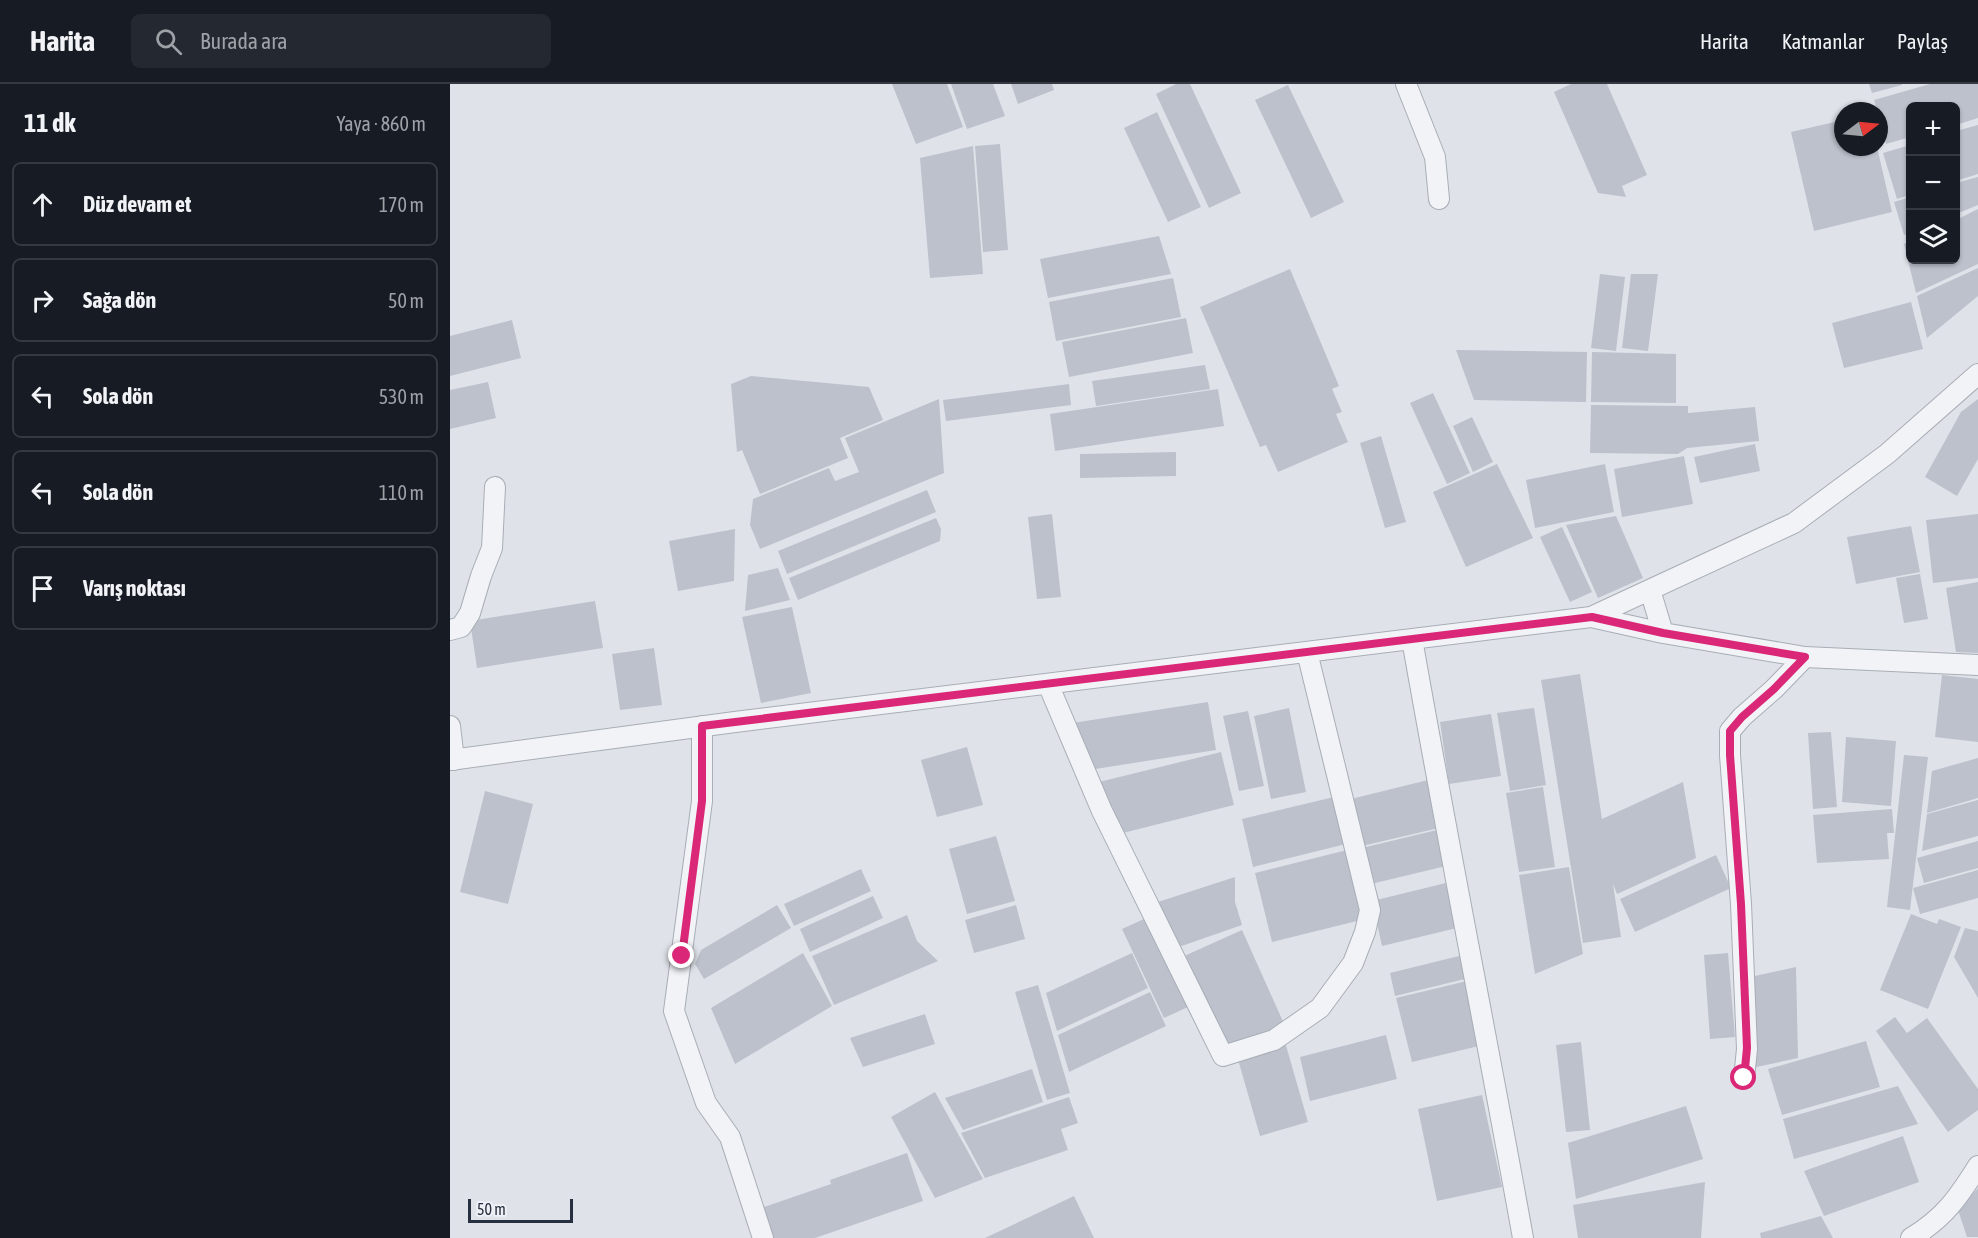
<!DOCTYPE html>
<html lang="tr">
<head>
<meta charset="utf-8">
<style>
  body { margin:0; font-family:"Asap Condensed",sans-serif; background:#242831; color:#f1f3f6 }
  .controls { position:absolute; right:18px; top:18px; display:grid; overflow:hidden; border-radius:9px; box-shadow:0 2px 4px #0004 }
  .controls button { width:54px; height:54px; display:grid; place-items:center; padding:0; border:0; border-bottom:2px solid #363941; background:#171b24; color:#f1f3f6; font:30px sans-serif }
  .compass { position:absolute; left:1384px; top:18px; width:54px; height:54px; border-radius:50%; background:#171b24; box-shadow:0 2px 4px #0004; rotate:74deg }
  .scale { position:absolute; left:18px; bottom:15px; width:105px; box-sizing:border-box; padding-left:6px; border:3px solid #273040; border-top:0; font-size:16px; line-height:21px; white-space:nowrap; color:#273040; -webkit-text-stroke:4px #eff1f6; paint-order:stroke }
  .stop { position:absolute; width:18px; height:18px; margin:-14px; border:4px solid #db2777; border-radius:50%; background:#fff }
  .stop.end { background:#db2777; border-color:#fff; box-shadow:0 2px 6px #0008 }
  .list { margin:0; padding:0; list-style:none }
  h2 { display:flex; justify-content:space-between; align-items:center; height:78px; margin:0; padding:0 24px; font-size:26px }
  h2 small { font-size:20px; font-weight:400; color:#9ea1a6 }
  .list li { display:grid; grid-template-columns:39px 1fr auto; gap:18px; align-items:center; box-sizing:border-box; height:84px; margin:0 12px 12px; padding:0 12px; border:2px solid #363941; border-radius:9px }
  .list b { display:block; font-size:22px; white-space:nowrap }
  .list em { font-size:20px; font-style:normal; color:#9ea1a6 }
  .icon { flex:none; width:33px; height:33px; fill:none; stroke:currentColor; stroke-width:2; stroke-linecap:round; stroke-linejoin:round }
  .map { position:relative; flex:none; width:1528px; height:1154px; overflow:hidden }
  header { display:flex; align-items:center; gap:36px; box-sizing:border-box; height:84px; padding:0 30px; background:#171b24; border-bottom:2px solid #363941 }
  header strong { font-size:28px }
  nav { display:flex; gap:33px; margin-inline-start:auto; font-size:21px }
  .search { width:420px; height:54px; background:#242831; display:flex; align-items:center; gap:15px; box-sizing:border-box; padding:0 21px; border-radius:9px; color:#9ea1a6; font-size:22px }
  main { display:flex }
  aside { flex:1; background:#171b24 }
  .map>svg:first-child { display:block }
</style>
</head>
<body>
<header>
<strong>Harita</strong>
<div class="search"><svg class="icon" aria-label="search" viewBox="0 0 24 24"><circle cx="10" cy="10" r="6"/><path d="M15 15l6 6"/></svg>Burada ara</div>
<nav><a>Harita</a><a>Katmanlar</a><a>Paylaş</a></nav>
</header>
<main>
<aside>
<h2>11 dk<small>Yaya · 860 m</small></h2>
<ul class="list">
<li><svg class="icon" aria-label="ahead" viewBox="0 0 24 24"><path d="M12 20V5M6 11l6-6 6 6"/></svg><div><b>Düz devam et</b></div><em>170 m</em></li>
<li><svg class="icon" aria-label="right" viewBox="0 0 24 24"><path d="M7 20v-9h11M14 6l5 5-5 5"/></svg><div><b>Sağa dön</b></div><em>50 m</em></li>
<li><svg class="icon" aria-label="left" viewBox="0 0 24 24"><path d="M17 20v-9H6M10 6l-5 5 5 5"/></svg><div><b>Sola dön</b></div><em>530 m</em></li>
<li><svg class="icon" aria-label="left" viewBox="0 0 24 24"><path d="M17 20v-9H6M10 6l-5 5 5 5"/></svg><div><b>Sola dön</b></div><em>110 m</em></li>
<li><svg class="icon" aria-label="arrive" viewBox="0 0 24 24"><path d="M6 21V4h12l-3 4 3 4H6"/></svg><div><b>Varış noktası</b></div></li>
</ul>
</aside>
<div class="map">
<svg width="1528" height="1154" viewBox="0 0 1528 1154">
  <rect width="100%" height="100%" fill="#dfe3e9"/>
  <path fill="#bcc1cc" d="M 442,0 L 497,0 L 513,43 L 466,60 Z
    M 501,0 L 543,0 L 555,32 L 517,45 Z
    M 561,0 L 602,0 L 604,6 L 568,20 Z
    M 726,0 L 740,0 L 791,109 L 759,124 L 706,10 Z
    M 1121,0 L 1157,0 L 1197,91 L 1172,102 L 1176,113 L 1148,109 L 1104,8 Z
    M 1419,0 L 1452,0 L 1452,1 L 1422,9 Z
    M 1480,0 L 1528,0 L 1528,34 L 1506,41 L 1506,22 L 1460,22 L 1460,53 L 1436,60 L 1429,35 L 1429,27 L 1427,27 L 1424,16 Z
    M 838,1 L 894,118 L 861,134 L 805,16 Z
    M 707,28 L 751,123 L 718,138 L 674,44 Z
    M 1393,36 L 1393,63 L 1427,63 L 1442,128 L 1364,147 L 1341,48 Z
    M 1528,41 L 1528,90 L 1506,97 L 1506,47 Z
    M 550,60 L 558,166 L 533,168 L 525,62 Z
    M 1460,61 L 1460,111 L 1447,115 L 1433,69 Z
    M 523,62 L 533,190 L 480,194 L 470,74 Z
    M 1528,93 L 1528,121 L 1506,130 L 1506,99 Z
    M 1460,113 L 1460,149 L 1454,151 L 1444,118 Z
    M 1528,125 L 1528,180 L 1466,209 L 1454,160 L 1460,157 L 1460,176 L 1506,176 L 1506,136 Z
    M 709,152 L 721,190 L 598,214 L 590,175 Z
    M 1528,184 L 1528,212 L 1477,254 L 1467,212 Z
    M 840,185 L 889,302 L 882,305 L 892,328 L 886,330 L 898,358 L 828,388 L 816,361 L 810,363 L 750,223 Z
    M 1150,190 L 1175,193 L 1166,267 L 1141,264 Z
    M 1181,190 L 1208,190 L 1198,267 L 1172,264 Z
    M 723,194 L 731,233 L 606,257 L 599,218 Z
    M 1461,218 L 1473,265 L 1394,284 L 1382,239 Z
    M 736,234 L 743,269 L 619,293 L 612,258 Z
    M 62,236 L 71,274 L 0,292 L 0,252 Z
    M 1006,266 L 1137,268 L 1136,318 L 1024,316 Z
    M 1142,268 L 1226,270 L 1226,319 L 1141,318 Z
    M 755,281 L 760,305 L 646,322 L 642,297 Z
    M 301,292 L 419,303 L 433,336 L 390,354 L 398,374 L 310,410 L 292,366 L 287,368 L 281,300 Z
    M 38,298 L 46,334 L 0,345 L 0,306 Z
    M 619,300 L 621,321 L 496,337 L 493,316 Z
    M 768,305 L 774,342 L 605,367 L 600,330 Z
    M 983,309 L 1020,389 L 997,400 L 960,319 Z
    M 489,315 L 494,389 L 310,465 L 300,441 L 303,415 L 379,384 L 385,397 L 409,388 L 395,354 Z
    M 1528,315 L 1528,375 L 1507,412 L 1475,393 L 1511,328 Z
    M 1141,321 L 1238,322 L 1238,329 L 1305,323 L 1309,357 L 1237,364 L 1228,370 L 1140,369 Z
    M 1022,333 L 1043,378 L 1023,388 L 1003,342 Z
    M 931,352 L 956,438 L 935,444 L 910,359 Z
    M 1305,360 L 1310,387 L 1250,399 L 1244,373 Z
    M 726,368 L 726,392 L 630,394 L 630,370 Z
    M 1234,372 L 1243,420 L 1172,433 L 1164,385 Z
    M 1047,380 L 1083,454 L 1016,483 L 983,408 Z
    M 1155,380 L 1164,428 L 1085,444 L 1076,396 Z
    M 477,406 L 486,428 L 337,490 L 328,467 Z
    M 602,430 L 611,513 L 587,515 L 578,433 Z
    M 1528,430 L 1528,494 L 1483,499 L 1476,436 Z
    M 1166,432 L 1193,494 L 1148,514 L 1116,441 Z
    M 486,434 L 491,445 L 490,457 L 348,516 L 339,494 Z
    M 1461,442 L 1470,488 L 1406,500 L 1397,453 Z
    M 1112,443 L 1142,508 L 1120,518 L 1090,453 Z
    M 285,445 L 284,497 L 228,507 L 219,457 Z
    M 328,484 L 340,516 L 295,527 L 298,491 Z
    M 1470,490 L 1478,535 L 1454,539 L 1446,494 Z
    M 1528,498 L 1528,569 L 1506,568 L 1496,504 Z
    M 145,517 L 153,564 L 27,584 L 20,537 Z
    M 342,523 L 361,609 L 311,619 L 292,533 Z
    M 204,564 L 212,621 L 170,626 L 162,570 Z
    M 1130,590 L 1152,735 L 1233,698 L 1246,774 L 1167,810 L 1163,800 L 1171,853 L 1133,859 L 1091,596 Z
    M 1492,591 L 1528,595 L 1528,658 L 1485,653 Z
    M 758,618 L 766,666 L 639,686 L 616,640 Z
    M 839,624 L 856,708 L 821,715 L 804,632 Z
    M 1084,624 L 1096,701 L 1060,707 L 1047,629 Z
    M 798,627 L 814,702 L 789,707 L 773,632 Z
    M 1041,630 L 1051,692 L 999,700 L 990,638 Z
    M 1381,648 L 1387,723 L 1363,725 L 1358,649 Z
    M 1396,653 L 1446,657 L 1441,722 L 1392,718 Z
    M 517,663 L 533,721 L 487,733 L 471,676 Z
    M 771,668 L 784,721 L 669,750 L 645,699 Z
    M 1454,671 L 1478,673 L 1460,826 L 1437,823 Z
    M 1528,674 L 1528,714 L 1477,729 L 1482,687 Z
    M 978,696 L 989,744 L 912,762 L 901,715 Z
    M 1093,703 L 1105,783 L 1069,788 L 1056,709 Z
    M 35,707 L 83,720 L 58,820 L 10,808 Z
    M 884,713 L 896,760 L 803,783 L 792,735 Z
    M 1528,716 L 1528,752 L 1472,767 L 1477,730 Z
    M 1442,725 L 1444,749 L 1437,749 L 1439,775 L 1367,779 L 1363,731 Z
    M 987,746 L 996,782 L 921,800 L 912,764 Z
    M 546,752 L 565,817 L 517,830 L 499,765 Z
    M 1528,757 L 1528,784 L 1474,799 L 1467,774 Z
    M 897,766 L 915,835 L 822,858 L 805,789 Z
    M 1266,771 L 1281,804 L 1185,848 L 1170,815 Z
    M 1119,783 L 1133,870 L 1085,890 L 1069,791 Z
    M 411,785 L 421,807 L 344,842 L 334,820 Z
    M 1528,786 L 1528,814 L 1470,830 L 1463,804 Z
    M 785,793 L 785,818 L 792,841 L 723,865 L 708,818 Z
    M 996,799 L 1007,844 L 932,862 L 922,817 Z
    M 423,812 L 433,834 L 360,868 L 350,845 Z
    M 327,821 L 341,844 L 254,895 L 245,880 L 251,866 Z
    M 566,821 L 575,855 L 524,869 L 515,836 Z
    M 1461,830 L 1487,840 L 1489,835 L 1511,843 L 1478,925 L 1430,906 Z
    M 457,831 L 467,857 L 488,877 L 384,921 L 362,872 Z
    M 696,834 L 738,923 L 714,934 L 672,845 Z
    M 1515,844 L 1528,847 L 1528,914 L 1504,873 Z
    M 792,846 L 835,942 L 774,969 L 732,873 Z
    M 353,869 L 382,922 L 285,980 L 261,924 Z
    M 682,869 L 698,904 L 607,947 L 596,909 Z
    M 1278,869 L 1285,953 L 1260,955 L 1254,871 Z
    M 1013,871 L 1019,894 L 945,912 L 940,889 Z
    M 1346,883 L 1348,974 L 1302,984 L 1300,893 Z
    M 1017,897 L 1029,962 L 962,978 L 946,914 Z
    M 588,901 L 620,1009 L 597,1016 L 565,908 Z
    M 700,908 L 716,942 L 619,988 L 608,951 Z
    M 475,930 L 485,960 L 413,983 L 400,954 Z
    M 1445,933 L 1457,949 L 1477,934 L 1528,1005 L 1528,1026 L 1498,1048 L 1426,947 Z
    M 936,951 L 947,995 L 860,1017 L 850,973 Z
    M 1416,957 L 1430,1003 L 1332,1031 L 1318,985 Z
    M 835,958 L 858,1038 L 810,1052 L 787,972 Z
    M 1131,958 L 1140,1046 L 1116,1048 L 1106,961 Z
    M 582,985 L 593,1018 L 513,1046 L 495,1014 Z
    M 1448,1002 L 1468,1040 L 1344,1075 L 1333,1035 Z
    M 485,1008 L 533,1095 L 485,1114 L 441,1033 Z
    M 1032,1011 L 1052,1103 L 987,1117 L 968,1025 Z
    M 619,1013 L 628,1039 L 611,1045 L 618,1066 L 535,1094 L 511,1049 Z
    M 1236,1022 L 1253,1075 L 1126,1115 L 1118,1059 Z
    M 1453,1052 L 1469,1098 L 1374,1132 L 1354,1087 Z
    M 457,1069 L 473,1117 L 365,1154 L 322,1154 L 311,1124 L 381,1100 L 380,1096 Z
    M 1255,1098 L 1251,1154 L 1128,1154 L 1123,1121 Z
    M 1528,1104 L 1528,1153 L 1517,1153 L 1508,1126 Z
    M 624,1112 L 644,1154 L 535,1154 Z
    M 1371,1132 L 1383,1154 L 1311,1154 L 1310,1149 Z"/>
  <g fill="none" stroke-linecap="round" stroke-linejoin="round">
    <g stroke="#a8adb6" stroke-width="22">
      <path id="minor" d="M 956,0 L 985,73 L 989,115
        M 1200,506 L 1213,549
        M 1141,533 L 1213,549 L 1355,573 L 1528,581
        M 0,546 L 11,543 L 20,529 L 31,492 L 42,464 L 45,403
        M 962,555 C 997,755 1037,954 1073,1154
        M 598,600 L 652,727 L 773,972 L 824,956 L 870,924 L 903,879 L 915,848 L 920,826 L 857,568
        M 0,642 L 4,676
        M 252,642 L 252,717 L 224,927 L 256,1019 L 280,1053 L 313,1154
        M 0,676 L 285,638 L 1141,533 L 1344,439 L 1437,370 L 1528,290
        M 1294,994 L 1297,965 L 1291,820 L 1280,671 L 1280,647 L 1292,633 L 1324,605 L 1355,573
        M 1461,1154 C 1494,1134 1508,1114 1528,1082"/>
    </g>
    <use href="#minor" stroke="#f2f3f7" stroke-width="20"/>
  </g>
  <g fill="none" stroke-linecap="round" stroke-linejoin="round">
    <path stroke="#db2777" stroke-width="8" d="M 232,872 L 252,717 L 252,642 L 1142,533 L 1213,549 L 1355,573 L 1324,605 L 1292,633 L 1280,647 L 1280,671 L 1291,820 L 1297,964 L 1294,994"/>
  </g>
</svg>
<div class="controls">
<button>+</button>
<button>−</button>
<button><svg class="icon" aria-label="layers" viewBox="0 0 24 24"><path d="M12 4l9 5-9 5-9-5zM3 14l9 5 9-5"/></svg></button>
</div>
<svg class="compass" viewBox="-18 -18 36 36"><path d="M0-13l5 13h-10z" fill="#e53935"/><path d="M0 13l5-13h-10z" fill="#9ea1a6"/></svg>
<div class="scale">50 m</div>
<div class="stop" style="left:1294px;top:994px"></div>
<div class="stop end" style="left:232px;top:872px"></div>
</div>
</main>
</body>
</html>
